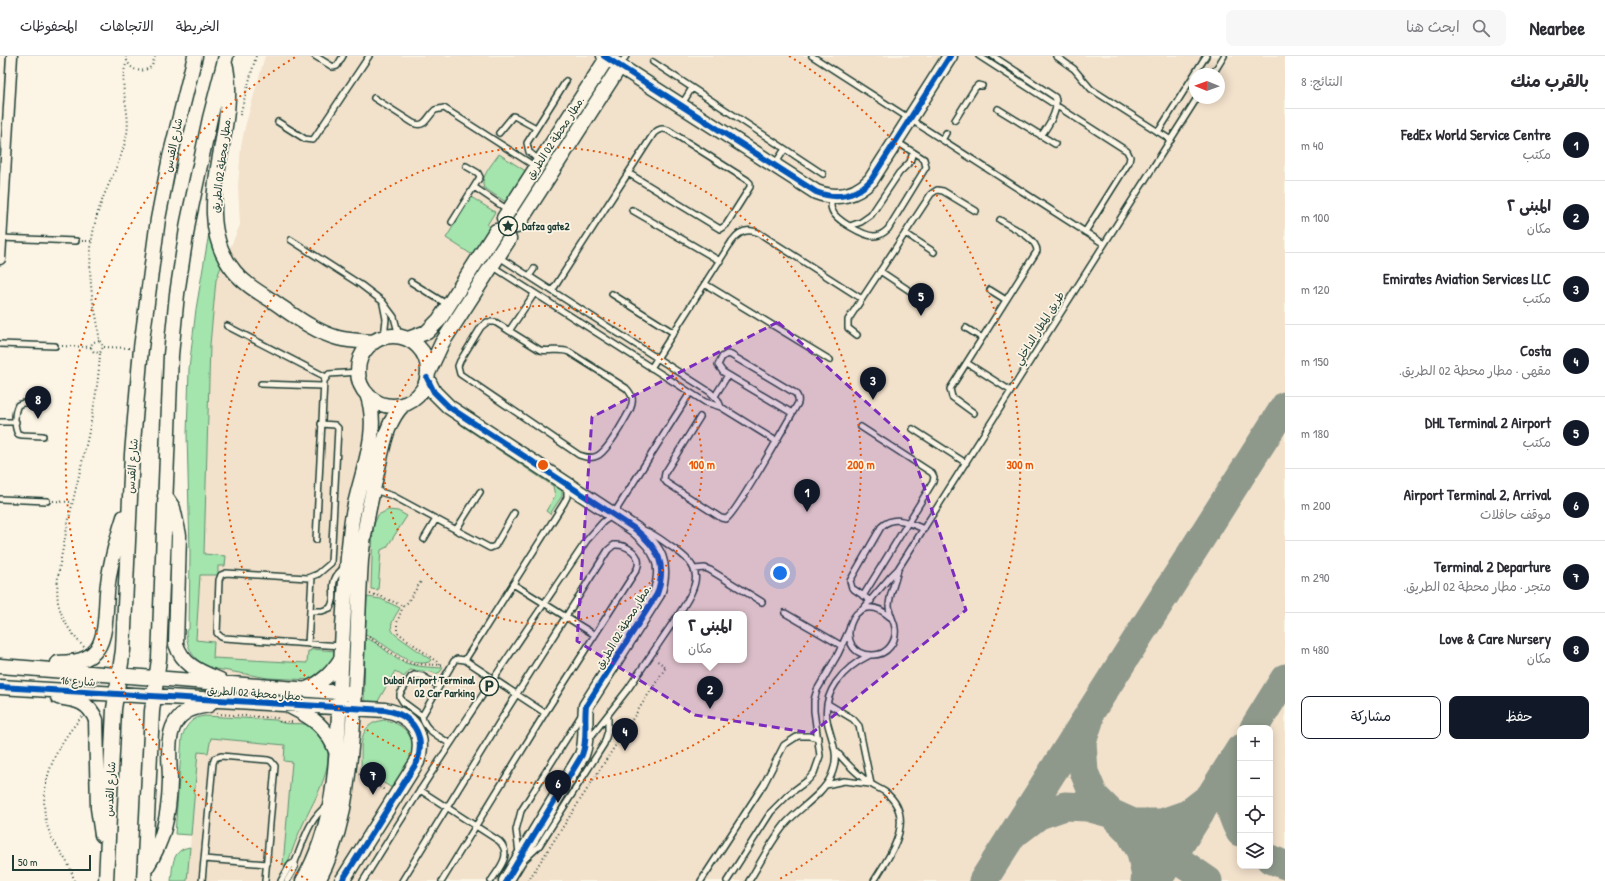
<!DOCTYPE html>
<html lang="ar">
<head>
<meta charset="utf-8">
<style>
  body { margin:0; font-family:"Patrick Hand","Playpen Sans Arabic",sans-serif; background:#f7f7f7; color:#2b2b33; direction:rtl }
  .controls { position:absolute; right:12px; bottom:12px; display:grid; overflow:hidden; border-radius:8px; box-shadow:0 2px 10px #0003 }
  .controls button { width:36px; height:36px; display:grid; place-items:center; padding:0; border:0; border-bottom:1px solid #e1e1e2; background:#fff; color:#2b2b33; font:20px sans-serif }
  .compass { position:absolute; left:1189px; top:12px; width:36px; height:36px; border-radius:50%; background:#fff; box-shadow:0 2px 10px #0003; rotate:271deg }
  .scale { position:absolute; left:12px; bottom:10px; width:79px; box-sizing:border-box; padding-left:4px; border:2px solid #1f3d34; border-top:0; font-size:11px; line-height:14px; white-space:nowrap; color:#1f3d34; -webkit-text-stroke:3px #fcf5e5; paint-order:stroke }
  .you { position:absolute; left:780px; top:517px; width:14px; height:14px; margin:-10px; border:3px solid #fff; border-radius:50%; background:#1a73e8; box-shadow:0 0 0 6px #1a73e833 }
  .badge { display:grid; place-items:center; width:26px; height:26px; border-radius:50%; background:#111827; color:#fff; font-size:13px; font-weight:700 }
  .pin { position:absolute; translate:-50% -33px; filter:drop-shadow(0 1px 2px #0008) }
  .pin::after { content:''; position:absolute; top:21px; width:14px; height:12px; background:inherit; clip-path:polygon(0 0,100% 0,50% 100%) }
  .popup { position:absolute; left:673px; top:555px; width:74px; height:52px; box-sizing:border-box; display:grid; place-content:center; border-radius:8px; background:#fff; filter:drop-shadow(0 1px 3px #0005); font-size:13px; white-space:nowrap; color:#7c7c81 }
  .popup b { font-size:15px; color:#2b2b33 }
  .popup::after { content:''; position:absolute; left:50%; top:100%; margin-left:-8px; border:8px solid transparent; border-top-color:#fff }
  .list { margin:0; padding:0; list-style:none }
  h2 { display:flex; justify-content:space-between; align-items:center; height:52px; margin:0; padding:0 16px; font-size:17px }
  h2 small { font-size:13px; font-weight:400; color:#7c7c81 }
  .list li { display:grid; grid-template-columns:26px 1fr auto; gap:12px; align-items:center; box-sizing:border-box; height:72px; padding:0 16px; border-top:1px solid #e1e1e2 }
  .list b { display:block; font-size:15px; white-space:nowrap }
  .list p { margin:0; font-size:13px; white-space:nowrap; color:#7c7c81 }
  .list em { font-size:13px; font-style:normal; color:#7c7c81 }
  .actions { display:flex; gap:8px; padding:12px 16px }
  .actions a { flex:1; padding:9px 0; border:1px solid #111827; border-radius:8px; text-align:center; font-size:14px; color:#111827 }
  .actions .main { background:#111827; color:#fff }
  .icon { flex:none; width:22px; height:22px; fill:none; stroke:currentColor; stroke-width:2; stroke-linecap:round; stroke-linejoin:round }
  .map { position:relative; flex:none; width:1285px; height:825px; overflow:hidden; direction:ltr }
  header { display:flex; align-items:center; gap:24px; box-sizing:border-box; height:56px; padding:0 20px; background:#fff; border-bottom:1px solid #e1e1e2 }
  header strong { font-size:19px }
  nav { display:flex; gap:22px; margin-inline-start:auto; font-size:14px }
  .search { width:280px; height:36px; background:#f7f7f7; display:flex; align-items:center; gap:10px; box-sizing:border-box; padding:0 14px; border-radius:8px; color:#7c7c81; font-size:15px }
  main { display:flex }
  aside { flex:1; background:#fff }
  .map>svg:first-child { display:block }
</style>
</head>
<body>
<header>
<strong>Nearbee</strong>
<div class="search"><svg class="icon" aria-label="search" viewBox="0 0 24 24"><circle cx="10" cy="10" r="6"/><path d="M15 15l6 6"/></svg>ابحث هنا</div>
<nav><a>الخريطة</a><a>الاتجاهات</a><a>المحفوظات</a></nav>
</header>
<main>
<aside>
<h2>بالقرب منك<small>النتائج: 8</small></h2>
<ul class="list">
<li><span class="badge">1</span><div><b>FedEx World Service Centre</b><p>مكتب</p></div><em>40 m</em></li>
<li><span class="badge">2</span><div><b>المبنى ٢</b><p>مكان</p></div><em>100 m</em></li>
<li><span class="badge">3</span><div><b>Emirates Aviation Services LLC</b><p>مكتب</p></div><em>120 m</em></li>
<li><span class="badge">4</span><div><b>Costa</b><p>مقهى · مطار محطة 02 الطريق.</p></div><em>150 m</em></li>
<li><span class="badge">5</span><div><b>DHL Terminal 2 Airport</b><p>مكتب</p></div><em>180 m</em></li>
<li><span class="badge">6</span><div><b>Airport Terminal 2, Arrival</b><p>موقف حافلات</p></div><em>200 m</em></li>
<li><span class="badge">7</span><div><b>Terminal 2 Departure</b><p>متجر · مطار محطة 02 الطريق.</p></div><em>290 m</em></li>
<li><span class="badge">8</span><div><b>Love &amp; Care Nursery</b><p>مكان</p></div><em>480 m</em></li>
</ul>
<div class="actions"><a class="main">حفظ</a><a>مشاركة</a></div>
</aside>
<div class="map">
<svg width="1285" height="825" viewBox="0 0 1285 825">
  <rect width="100%" height="100%" fill="#fcf5e5"/>
  <filter id="ink" filterUnits="userSpaceOnUse"><feTurbulence type="fractalNoise" baseFrequency=".025" numOctaves="2"/><feDisplacementMap in="SourceGraphic" scale="8" xChannelSelector="R" yChannelSelector="G"/><feConvolveMatrix kernelMatrix="1 2 1 2 8 2 1 2 1" color-interpolation-filters="sRGB"/></filter>
  <g filter="url(#ink)">
    <path fill="#f2e1cb" fill-rule="evenodd" d="M 265,0 L 1285,0 L 1285,825 L 171,825 L 176,799 L 182,792 L 190,791 L 206,585 L 196,585 L 200,519 L 218,519 L 218,510 L 225,510 L 225,500 L 204,498 L 210,289 L 216,224 L 240,169 L 238,130 L 241,90 L 245,71 ZM 1195,18 L 1219,18 L 1219,42 L 1195,42 ZM 676,558 L 744,558 L 744,604 L 676,604 ZM 1240,672 L 1270,672 L 1270,810 L 1240,810 Z"/>
    <path fill="#a4e4ad" stroke="#629070" d="M 499,98 L 527,116 L 509,148 L 484,132 C 479,122 493,107 499,98 Z
      M 471,141 L 495,156 L 487,169 L 492,172 L 474,200 L 446,182 Z
      M 209,177 L 211,177 L 213,193 L 221,211 L 216,224 L 210,289 L 204,498 L 226,500 L 225,510 L 218,510 L 218,519 L 200,519 L 196,584 L 214,586 L 213,602 L 307,607 L 308,595 L 311,595 L 311,593 L 336,595 L 334,605 L 312,624 L 268,622 L 211,612 C 193,604 187,594 186,575 L 189,573 L 190,497 L 187,378 L 189,313 L 196,253 Z
      M 464,364 L 562,432 L 562,440 L 550,458 L 546,455 L 555,440 L 553,430 L 461,369 Z
      M 388,454 L 398,455 L 407,460 L 387,491 L 381,494 L 378,534 L 371,533 L 373,471 L 378,459 Z
      M 367,541 L 381,543 L 400,552 C 395,561 386,571 396,579 L 431,604 L 429,606 C 406,613 386,585 365,579 Z
      M 365,582 C 378,586 386,596 397,603 C 411,611 427,611 443,612 L 440,616 L 436,618 L 432,616 L 410,614 L 404,621 L 395,615 L 377,647 L 364,645 Z
      M 205,660 L 276,664 C 287,672 303,663 314,672 C 345,697 316,739 304,766 C 297,780 292,795 287,809 L 283,809 L 292,706 L 284,705 L 285,689 L 211,682 L 208,697 L 198,696 L 191,779 L 175,778 L 182,681 C 186,669 192,661 205,660 Z
      M 384,664 C 405,667 419,684 410,705 C 406,715 398,723 392,732 L 361,713 C 362,691 356,668 384,664 Z
      M 190,791 L 187,825 L 171,825 C 173,810 171,794 190,791 Z"/>
    <g fill="none" stroke-linecap="round" stroke-linejoin="round">
      <path stroke="#8e998c" stroke-width="29" d="M 1089,665 L 1082,686 L 1084,716 L 1094,740 L 1130,776 L 1141,796 L 1146,821 L 1145,825
        M 1254,672 L 1285,622
        M 1231,710 C 1226,734 1228,754 1240,776
        M 1018,775 L 1039,759 L 1065,750 L 1087,751 L 1113,758 L 1133,767 L 1162,767 L 1188,758 L 1211,740
        M 1156,789 L 1208,825
        M 1270,803 L 1285,809
        M 983,825 L 1285,350
        M 1157,825 L 1240,693"/>
      <g stroke="#1f3d34" stroke-width="8">
        <path id="lane" d="M 315,0 L 333,11 L 337,10 L 343,0
          M 812,0 L 1104,188
          M 979,0 L 1127,95 L 1130,101 L 1129,106 L 1085,176
          M 993,0 L 1055,41 C 1060,53 1048,70 1041,80
          M 1056,0 L 1074,13 L 1091,33 L 1171,84
          M 653,6 L 823,118
          M 620,9 L 626,0
          M 1213,18 L 1224,0
          M 374,42 L 413,67 C 425,73 428,60 435,54 L 444,52 L 536,111
          M 682,48 L 692,32
          M 998,53 L 1055,88
          M 955,64 L 975,32 L 978,29 L 982,30
          M 278,66 L 305,83 L 313,84 L 369,0
          M 1158,76 L 1206,0
          M 499,77 L 513,60 L 516,61 L 536,72
          M 942,84 L 946,77
          M 540,105 L 529,96 L 527,87 L 566,25
          M 775,108 L 785,93
          M 474,131 L 508,154
          M 832,142 C 831,146 830,150 832,154 C 835,164 864,180 874,180 C 880,180 884,177 888,173 L 926,111 L 924,103 L 897,86
          M 632,154 L 720,205
          M 452,166 L 480,121 L 478,117 L 466,110
          M 850,170 L 861,166 L 871,159 L 899,117 L 910,106 L 913,96
          M 905,177 L 934,196
          M 1,182 L 76,185
          M 291,184 L 361,229 L 382,245 L 394,261 L 399,280
          M 499,201 L 710,336 L 718,344 L 721,351
          M 492,210 L 705,346 L 721,351 L 776,385
          M 880,215 L 910,235
          M 529,220 L 534,213
          M 411,226 L 448,249
          M 705,228 L 830,304
          M 990,234 L 1006,244
          M 552,235 L 654,77 C 659,73 662,72 668,74 L 747,124 L 750,127 L 750,131 L 726,169 L 720,173 L 628,117
          M 612,238 L 674,277
          M 383,248 L 386,263 L 384,281
          M 487,266 L 495,266 L 540,294 C 550,296 560,292 569,296 L 626,332 C 633,339 634,345 630,354 C 624,365 607,396 597,400 C 591,403 585,401 579,399 L 460,318 L 458,310 L 460,305 L 481,271 Z
          M 227,270 L 326,321
          M 966,272 L 982,282
          M 509,275 L 534,238
          M 857,279 L 848,272 L 848,264 L 931,138 L 937,134 L 943,135 L 976,155
          M 0,288 L 55,290
          M 967,307 L 1011,335
          M 651,312 L 732,185 C 739,175 748,172 759,177 L 862,243
          M 261,328 L 322,330
          M 715,340 L 728,319
          M 974,357 L 952,341 L 950,333 L 1037,195 C 1037,182 1011,171 1000,164
          M 700,361 L 665,417 L 664,423 L 667,427 L 721,462 L 726,463 C 735,459 789,363 798,347 C 799,343 798,340 795,337 L 731,299 L 727,298 L 722,301 L 718,309 L 723,316 L 792,357
          M 0,366 L 16,366
          M 321,368 L 335,369 L 338,372 L 331,507 L 318,518 L 308,522 L 226,517 L 221,519 L 219,524 L 217,577 L 221,581 L 224,582 L 341,590
          M 861,371 L 932,417 L 934,421 L 933,426 L 863,540
          M 913,373 L 966,407
          M 43,380 L 22,379 L 18,378 C 14,371 14,356 18,349 L 23,347 L 48,347
          M 374,434 L 393,440 L 490,492 L 495,490 L 514,457
          M 0,443 L 47,445
          M 456,474 L 480,436
          M 643,474 C 653,477 662,484 670,490 C 706,513 699,526 679,558
          M 424,483 L 436,463
          M 316,484 L 324,325 L 329,318 L 359,316
          M 694,513 L 705,512 L 710,514 L 762,546
          M 513,528 L 595,579
          M 871,545 L 852,532 L 850,525 L 881,471 C 895,458 909,467 924,473
          M 862,554 L 891,520 L 898,513 L 1197,42
          M 310,555 L 322,555 L 330,552 C 340,537 324,527 345,511
          M 785,557 L 842,590
          M 890,561 C 852,526 829,601 873,599 C 887,599 897,586 895,572 C 894,563 889,560 889,549 C 890,536 896,525 898,513
          M 308,588 L 312,521
          M 465,604 L 564,447 L 567,441 L 567,431
          M 828,648 L 853,663 L 859,670 L 871,728
          M 422,660 L 403,646 L 400,641 L 400,638 L 411,621 L 414,619 L 422,620 L 439,630
          M 589,683 L 628,633 L 676,562
          M 450,688 C 439,680 424,674 422,660 L 454,605 L 457,603 L 465,604 L 545,657
          M 836,695 C 846,707 858,719 871,728 C 875,731 881,733 885,736 C 918,762 890,799 874,825
          M 826,729 L 844,725 L 870,728
          M 420,734 L 499,785 C 513,799 499,812 491,825
          M 519,797 L 516,774 L 521,755 L 582,658
          M 204,803 L 267,808
          M 524,804 L 539,790 L 604,688 L 608,675 L 608,661
          M 202,825 L 213,707 L 215,702 L 221,700 L 268,704 L 271,705 L 275,710 L 265,825
          M 281,825 L 290,809 L 295,806
          M 287,825 L 295,811 L 295,806 C 303,787 309,762 327,750
          M 363,825 C 434,709 511,597 587,484 L 603,466 L 613,459 L 690,337
          M 402,825 L 508,652 L 608,494 L 614,489 C 627,488 643,499 637,513 L 545,657 L 442,825
          M 701,825 L 764,728 L 784,689 L 798,680 L 810,680 L 818,682
          M 727,825 L 771,756 L 788,739 L 808,724 L 814,717 L 820,700 L 814,655 L 814,644 L 817,634 L 838,598 L 849,574
          M 749,825 C 761,806 772,783 787,766 C 801,751 823,738 831,720 C 840,700 833,688 828,669 C 820,637 843,612 870,599"/>
      </g>
      <g stroke="#1f3d34" stroke-width="13">
        <path id="street" d="M 0,203 L 12,0"/>
      </g>
      <g stroke="#1f3d34" stroke-width="17">
        <path id="secondary" d="M 604,0 L 816,136 C 837,144 856,140 871,124 L 950,0
          M 226,11 C 239,77 187,158 234,215 C 245,229 262,238 277,248 C 296,261 316,276 338,282 C 350,285 362,285 374,286
          M 504,162 L 607,2
          M 517,170 L 620,10
          M358 315a35 35 0 1 1 70 0a35 35 0 1 1-70 0Z
          M 408,283 L 427,276 L 439,264 L 496,175
          M 428,317 L 442,287 L 509,183
          M 427,322 L 434,336 L 449,351 L 635,473 C 659,493 667,508 657,538 L 586,650 C 584,667 588,684 582,699 L 506,825
          M 165,440 L 173,452 L 179,479 L 176,588 C 183,610 201,616 220,624
          M 58,607 C 73,606 87,606 97,593 C 108,578 105,546 108,527 C 111,504 117,483 124,461
          M 0,610 L 349,637
          M 0,631 L 385,654 C 413,659 426,679 417,706 L 342,825
          M 307,633 C 323,626 332,617 341,603
          M 58,641 C 77,644 88,645 96,664 L 98,752 L 102,779
          M 291,651 C 313,662 327,671 336,695
          M 146,812 C 164,784 169,759 170,725 C 170,707 166,683 175,667 C 183,654 195,651 209,649
          M 106,825 L 114,653 L 123,594 L 132,398 L 141,292 L 158,163 L 170,101 L 195,0
          M 144,825 L 152,655 L 159,603 L 171,299 L 177,238 L 188,166 L 210,62 L 226,0
          M 303,825 C 336,768 337,701 340,637 C 342,582 345,525 351,471 C 355,428 383,380 367,338
          M 318,825 C 342,779 346,741 351,691 C 357,629 357,566 361,504 C 364,472 371,442 378,412 C 383,390 387,364 404,348"/>
      </g>
      <path stroke="#1f3d34" stroke-width="2" stroke-dasharray="1 3" stroke-linecap="butt" d="M 126,0 C 128,14 141,19 152,10 L 155,0
        M 240,59 L 256,0
        M 82,185 L 91,185
        M 99,285 L 93,286 C 90,290 91,293 94,296 L 100,297 L 103,291 L 101,286 L 99,285 C 99,271 96,259 93,246 C 89,219 89,193 95,167 C 102,136 121,109 127,78 C 131,53 117,29 127,6
        M 62,290 L 91,291
        M 104,291 L 130,292
        M 53,445 L 72,446
        M 370,538 L 380,540 L 403,550 L 407,547 L 422,524
        M 403,550 L 397,567 L 397,576 L 441,609
        M 369,581 L 402,604 L 414,608 L 442,609
        M 84,591 C 71,578 62,564 58,546 C 55,523 62,499 66,477 C 78,417 97,358 100,297
        M 217,658 L 277,662 L 280,666 L 294,666
        M 359,718 L 386,735
        M 74,825 C 71,808 60,797 52,782 C 32,741 53,691 82,661
        M 528,825 L 666,611 L 656,604"/>
      <use href="#lane" stroke="#fcf5e5" stroke-width="5"/>
      <use href="#street" stroke="#fcf5e5" stroke-width="10"/>
      <use href="#secondary" stroke="#fcf5e5" stroke-width="14"/>
      <g stroke="#fcf5e5" stroke-width="8">
        <path id="cycleway" d="M 604,0 L 816,136 C 837,144 856,140 871,124 L 950,0
          M 427,322 L 434,336 L 449,351 L 635,473 C 659,493 667,508 657,538 L 586,650 C 584,667 588,684 582,699 L 506,825
          M 0,631 L 385,654 C 413,659 426,679 417,706 L 342,825"/>
      </g>
      <use href="#cycleway" stroke="#0057b8" stroke-width="6"/>
    </g>
  </g>
  <path fill="#7b2cbf" fill-opacity="0.2" stroke="#7b2cbf" stroke-width="3" stroke-dasharray="8 5" stroke-linejoin="round" d="M 778,266 L 908,384 L 966,554 L 812,677 L 695,659 L 577,585 L 592,361 Z"/>
  <g fill="none" stroke="#e8590c" stroke-width="2" stroke-dasharray="2 4">
    <circle cx="543" cy="409" r="159"/>
    <circle cx="543" cy="409" r="318"/>
    <path d="M308 824A477 477 0 0 1 297 0M789 0A477 477 0 0 1 778 824"/>
  </g>
  <defs>
    <g id="sight-ring" transform="scale(1)"><circle r="9.5" fill="#fcf5e5" stroke="#1f3d34" stroke-width="1.5"/><path d="M0-6L1.8-2.2L6-1.7L2.9 1.2L3.7 5.4L0 3.3L-3.7 5.4L-2.9 1.2L-6-1.7L-1.8-2.2Z" fill="#1f3d34"/></g>
    <g id="parking-ring" transform="scale(1)"><circle r="9.5" fill="#fcf5e5" stroke="#1f3d34" stroke-width="1.5"/><path d="M-3.5-5.5H1a3.5 3.5 0 0 1 0 7H-1V5.5H-3.5ZM-1-3.4V-.6H.8a1.4 1.4 0 0 0 0-2.8Z" fill="#1f3d34"/></g>
  </defs>
  <g fill-rule="evenodd">
    <use href="#sight-ring" x="508" y="170"/>
    <use href="#parking-ring" x="489" y="630"/>
  </g>
  <g text-anchor="middle" stroke-width="3.5" stroke-linejoin="round" paint-order="stroke">
    <g font-size="11" fill="#1f3d34" stroke="#fcf5e5">
      <text transform="translate(555 82) rotate(-57)" y="4">مطار محطة 02 الطريق.</text>
      <text transform="translate(173 89) rotate(-78)" y="4">شارع القدس</text>
      <text transform="translate(221 109) rotate(-83)" y="4">مطار محطة 02 الطريق.</text>
      <text transform="translate(1039 272) rotate(-58)" y="4">طريق المطار الداخلي</text>
      <text transform="translate(132 410) rotate(-86)" y="4">شارع القدس</text>
      <text transform="translate(623 571) rotate(-59)" y="4">مطار محطة 02 الطريق.</text>
      <text transform="translate(78 625) rotate(3)" y="4">شارع 16</text>
      <text transform="translate(255 637) rotate(4)" y="4">مطار محطة 02 الطريق.</text>
      <text transform="translate(110 733) rotate(-87)" y="4">شارع القدس</text>
    </g>
    <g font-size="11" font-weight="bold" fill="#1f3d34" stroke="#fcf5e5" text-anchor="start">
      <text x="522" y="174">Dafza gate2</text>
      <text x="475" y="628" text-anchor="end">Dubai Airport Terminal<tspan x="475" dy="13">02 Car Parking</tspan></text>
    </g>
  </g>
  <circle cx="543" cy="409" r="6" fill="#e8590c" stroke="#fcf5e5" stroke-width="2"/>
  <g font-size="12" text-anchor="middle" font-weight="bold" fill="#e8590c" stroke="#fcf5e5" stroke-width="3.5" stroke-linejoin="round" paint-order="stroke">
    <text x="702" y="413">100 m</text>
    <text x="861" y="413">200 m</text>
    <text x="1020" y="413">300 m</text>
  </g>
</svg>
<div class="controls">
<button>+</button>
<button>−</button>
<button><svg class="icon" aria-label="locate" viewBox="0 0 24 24"><circle cx="12" cy="12" r="6"/><path d="M12 2v4M12 18v4M2 12h4M18 12h4"/></svg></button>
<button><svg class="icon" aria-label="layers" viewBox="0 0 24 24"><path d="M12 4l9 5-9 5-9-5zM3 14l9 5 9-5"/></svg></button>
</div>
<svg class="compass" viewBox="-18 -18 36 36"><path d="M0-13l5 13h-10z" fill="#e53935"/><path d="M0 13l5-13h-10z" fill="#7c7c81"/></svg>
<div class="scale">50 m</div>
<div class="you"></div>
<div class="pin badge" style="left:807px;top:456px">1</div>
<div class="pin badge" style="left:710px;top:653px">2</div>
<div class="popup"><b>المبنى ٢</b>مكان</div>
<div class="pin badge" style="left:873px;top:344px">3</div>
<div class="pin badge" style="left:625px;top:695px">4</div>
<div class="pin badge" style="left:921px;top:260px">5</div>
<div class="pin badge" style="left:558px;top:747px">6</div>
<div class="pin badge" style="left:373px;top:739px">7</div>
<div class="pin badge" style="left:38px;top:363px">8</div>
</div>
</main>
</body>
</html>
